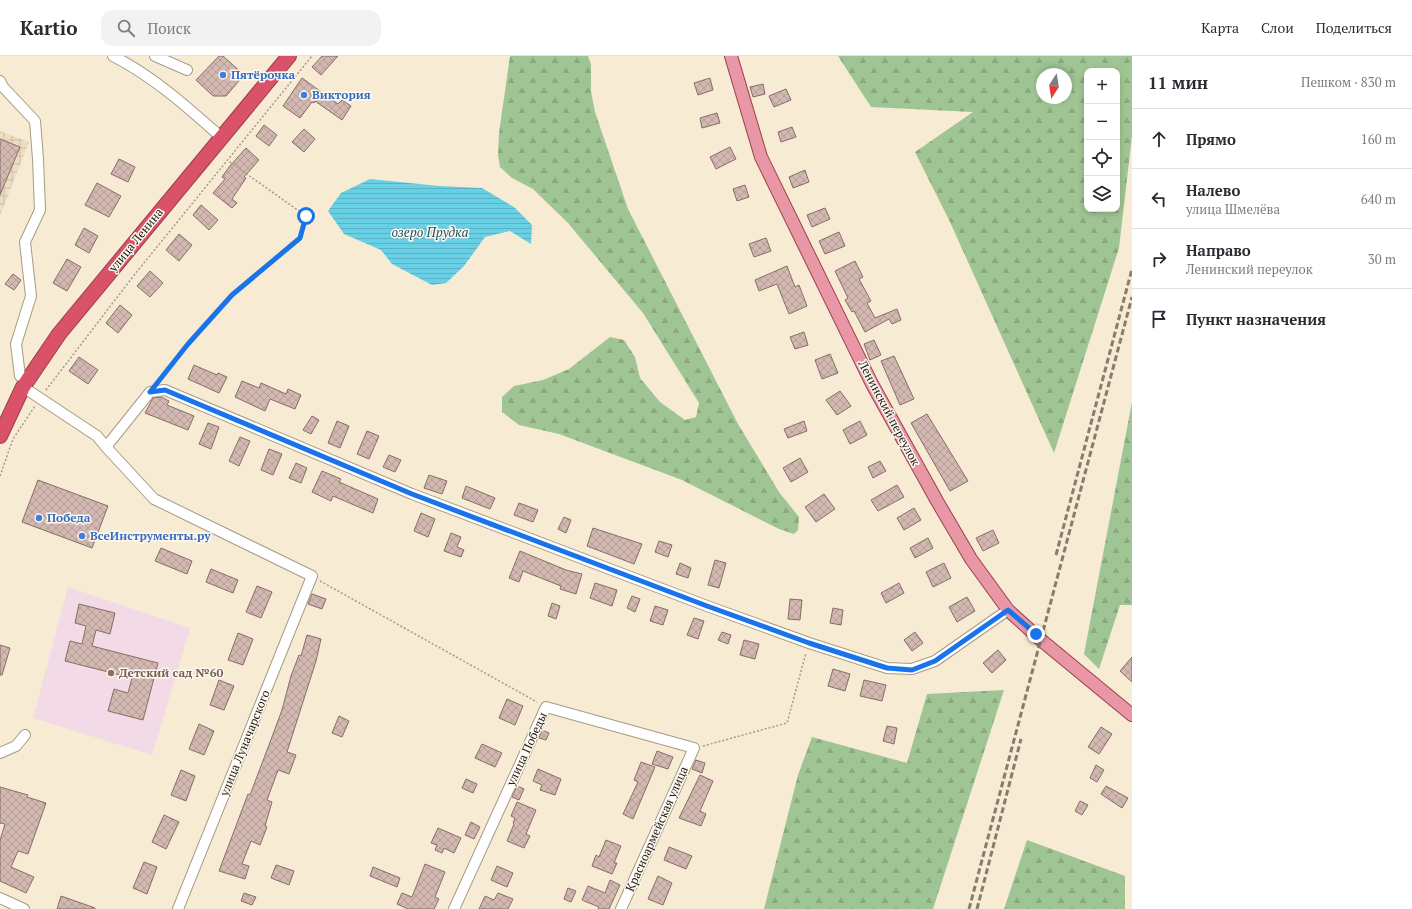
<!DOCTYPE html>
<html lang="ru">
<head>
<meta charset="utf-8">
<style>
  body { margin:0; font-family:"PT Serif",serif; background:#f2f2f3; color:#2b2b33 }
  .controls { position:absolute; right:12px; top:12px; display:grid; overflow:hidden; border-radius:8px; box-shadow:0 2px 6px #0003 }
  .controls button { width:36px; height:36px; display:grid; place-items:center; padding:0; border:0; border-bottom:1px solid #e1e1e2; background:#fff; color:#2b2b33; font:20px sans-serif }
  .compass { position:absolute; left:1036px; top:12px; width:36px; height:36px; border-radius:50%; background:#fff; box-shadow:0 2px 6px #0003; rotate:192deg }
  .stop { position:absolute; width:12px; height:12px; margin:-9px; border:3px solid #1a73e8; border-radius:50%; background:#fff }
  .stop.end { background:#1a73e8; border-color:#fff; box-shadow:0 1px 4px #0008 }
  .list { margin:0; padding:0; list-style:none }
  h2 { display:flex; justify-content:space-between; align-items:center; height:52px; margin:0; padding:0 16px; font-size:17px }
  h2 small { font-size:13px; font-weight:400; color:#7c7c81 }
  .list li { display:grid; grid-template-columns:26px 1fr auto; gap:12px; align-items:center; box-sizing:border-box; height:60px; padding:0 16px; border-top:1px solid #e1e1e2 }
  .list b { display:block; font-size:15px; white-space:nowrap }
  .list p { margin:0; font-size:13px; white-space:nowrap; color:#7c7c81 }
  .list em { font-size:13px; font-style:normal; color:#7c7c81 }
  .icon { flex:none; width:22px; height:22px; fill:none; stroke:currentColor; stroke-width:2; stroke-linecap:round; stroke-linejoin:round }
  .map { position:relative; flex:none; width:1132px; height:853px; overflow:hidden }
  header { display:flex; align-items:center; gap:24px; box-sizing:border-box; height:56px; padding:0 20px; background:#fff; border-bottom:1px solid #e1e1e2 }
  header strong { font-size:19px }
  nav { display:flex; gap:22px; margin-inline-start:auto; font-size:14px }
  .search { width:280px; height:36px; background:#f2f2f3; display:flex; align-items:center; gap:10px; box-sizing:border-box; padding:0 14px; border-radius:12px; color:#7c7c81; font-size:15px }
  main { display:flex }
  aside { flex:1; background:#fff }
  .map>svg:first-child { display:block }
</style>
</head>
<body>
<header>
<strong>Kartio</strong>
<div class="search"><svg class="icon" aria-label="search" viewBox="0 0 24 24"><circle cx="10" cy="10" r="6"/><path d="M15 15l6 6"/></svg>Поиск</div>
<nav><a>Карта</a><a>Слои</a><a>Поделиться</a></nav>
</header>
<main>
<div class="map">
<svg width="1132" height="853" viewBox="0 0 1132 853">
  <defs>
    <pattern id="industrial-grid" width="8" height="8" patternUnits="userSpaceOnUse"><rect width="8" height="8" fill="#eedec1"/><path d="M0 4h8M4 0v8" fill="none" stroke="#ccbea5"/></pattern>
    <pattern id="forest-firs" width="22" height="20" patternUnits="userSpaceOnUse"><rect width="22" height="20" fill="#a0c594"/><path d="M5 1l3.5 6h-7zM16 11l3.5 6h-7z" fill="#8aa97f"/></pattern>
    <pattern id="water-rules" width="6" height="5" patternUnits="userSpaceOnUse"><rect width="6" height="5" fill="#68d0e5"/><path d="M0 2.5h6" fill="none" stroke="#5ab2c4"/></pattern>
    <pattern id="building-cross-hatch" width="8" height="8" patternUnits="userSpaceOnUse"><rect width="8" height="8" fill="#d3b8b2"/><path d="M0 0l8 8M0 8l8-8" fill="none" stroke="#b59e98"/></pattern>
  </defs>
  <rect width="100%" height="100%" fill="#f7ebd4"/>
  <path fill="url(#industrial-grid)" d="M 0,75 L 29,86 L 0,160 Z"/>
  <path fill="#f2dbe7" d="M 68,531 L 190,572 L 152,699 L 33,662 Z"/>
  <path fill="url(#forest-firs)" fill-rule="evenodd" d="M 510,0 L 588,0 L 591,8 L 591,35 L 595,56 L 628,153 L 738,368 L 779,436 L 799,461 L 798,474 L 794,478 L 779,473 L 682,424 L 559,378 L 519,369 L 502,356 L 502,341 L 514,330 L 543,324 L 569,313 L 610,281 L 624,284 L 635,301 L 640,322 L 660,346 L 685,364 L 696,361 L 699,347 L 643,257 L 568,167 L 533,133 L 512,122 L 500,111 L 498,99 L 499,77 Z
    M 838,0 L 1132,0 L 1132,80 L 1119,192 L 1054,397 L 950,166 L 915,96 L 973,56 L 871,51 ZM 1087,15 L 1117,15 L 1117,153 L 1087,153 ZM 1042,18 L 1066,18 L 1066,42 L 1042,42 Z
    M 1132,346 L 1132,549 L 1120,549 L 1099,613 L 1084,598 Z
    M 1004,634 L 933,853 L 764,853 L 798,719 L 812,681 L 907,707 L 927,638 Z
    M 1027,784 L 1125,820 L 1125,853 L 1004,853 Z"/>
  <path fill="url(#water-rules)" d="M 370,123 L 439,130 L 482,132 L 514,151 L 532,169 L 531,188 L 510,175 L 485,181 L 464,210 L 446,227 L 432,229 L 392,208 L 381,194 L 344,178 L 328,155 L 341,137 Z"/>
  <path fill="url(#building-cross-hatch)" stroke="#866d67" d="M 219,0 L 223,0 L 244,19 L 226,40 L 213,40 L 196,24 Z
    M 322,0 L 338,0 L 321,19 L 312,11 Z
    M 302,22 L 338,48 L 342,44 L 351,50 L 342,64 L 315,45 L 314,47 L 312,46 L 300,62 L 283,50 Z
    M 710,22 L 713,34 L 698,39 L 694,27 Z
    M 763,28 L 765,38 L 753,41 L 750,31 Z
    M 786,33 L 791,44 L 774,51 L 769,40 Z
    M 717,57 L 720,67 L 702,72 L 700,62 Z
    M 264,69 L 277,79 L 269,90 L 256,80 Z
    M 792,71 L 796,81 L 781,86 L 778,76 Z
    M 304,73 L 315,83 L 304,96 L 292,86 Z
    M 0,83 L 20,91 L 0,139 Z
    M 730,91 L 736,103 L 716,113 L 710,101 Z
    M 246,92 L 259,104 L 244,121 L 246,122 L 232,143 L 237,147 L 232,152 L 213,137 L 225,123 L 222,121 L 229,111 Z
    M 119,103 L 135,111 L 128,126 L 111,118 Z
    M 805,114 L 809,126 L 793,132 L 789,121 Z
    M 97,127 L 121,140 L 109,161 L 85,149 Z
    M 745,129 L 749,141 L 737,145 L 733,133 Z
    M 201,149 L 218,164 L 209,174 L 193,159 Z
    M 825,152 L 830,163 L 812,171 L 807,159 Z
    M 84,172 L 98,180 L 89,197 L 75,189 Z
    M 839,176 L 845,190 L 825,198 L 819,185 Z
    M 179,178 L 192,189 L 179,205 L 166,194 Z
    M 766,182 L 771,195 L 754,201 L 749,188 Z
    M 67,203 L 81,211 L 67,235 L 53,227 Z
    M 855,205 L 863,221 L 859,223 L 871,245 L 867,247 L 875,262 L 897,253 L 901,264 L 892,268 L 889,263 L 865,276 L 854,255 L 852,256 L 845,244 L 848,242 L 835,215 Z
    M 787,210 L 795,231 L 799,229 L 807,250 L 789,258 L 777,228 L 759,235 L 755,224 Z
    M 150,215 L 163,227 L 150,241 L 137,230 Z
    M 13,218 L 21,224 L 14,234 L 5,228 Z
    M 120,249 L 132,259 L 118,277 L 106,267 Z
    M 804,276 L 808,289 L 795,293 L 790,281 Z
    M 874,284 L 881,299 L 870,304 L 864,288 Z
    M 830,298 L 838,317 L 822,323 L 815,304 Z
    M 894,300 L 914,343 L 900,349 L 881,305 Z
    M 79,301 L 98,314 L 88,328 L 69,315 Z
    M 194,309 L 217,319 L 218,317 L 227,321 L 219,337 L 188,323 Z
    M 242,325 L 259,332 L 261,327 L 286,338 L 288,333 L 301,339 L 295,353 L 270,343 L 265,355 L 235,341 Z
    M 840,335 L 851,350 L 837,359 L 826,344 Z
    M 161,341 L 169,345 L 167,349 L 194,360 L 188,374 L 145,357 L 153,342 Z
    M 927,358 L 968,425 L 950,435 L 911,367 Z
    M 312,360 L 319,364 L 311,378 L 303,374 Z
    M 337,365 L 349,370 L 340,392 L 328,387 Z
    M 804,365 L 807,375 L 788,382 L 784,373 Z
    M 860,365 L 867,379 L 850,388 L 843,374 Z
    M 208,367 L 219,371 L 211,393 L 199,388 Z
    M 367,375 L 379,380 L 369,403 L 357,398 Z
    M 240,381 L 250,385 L 239,410 L 229,405 Z
    M 269,393 L 282,398 L 273,419 L 261,414 Z
    M 389,399 L 401,404 L 395,416 L 383,411 Z
    M 800,402 L 808,416 L 791,426 L 783,412 Z
    M 880,405 L 886,415 L 873,422 L 868,411 Z
    M 296,407 L 307,412 L 301,427 L 289,422 Z
    M 322,415 L 341,423 L 339,426 L 378,443 L 373,457 L 333,440 L 331,445 L 312,436 Z
    M 429,419 L 447,425 L 442,438 L 424,432 Z
    M 38,424 L 108,450 L 92,492 L 22,466 Z
    M 897,429 L 904,441 L 878,455 L 871,444 Z
    M 466,430 L 495,442 L 490,453 L 462,442 Z
    M 824,438 L 835,453 L 816,466 L 805,451 Z
    M 519,447 L 538,454 L 533,466 L 514,459 Z
    M 914,452 L 921,464 L 904,474 L 897,462 Z
    M 421,457 L 435,463 L 428,481 L 414,475 Z
    M 564,461 L 571,464 L 566,477 L 558,473 Z
    M 593,472 L 642,488 L 634,508 L 587,490 Z
    M 993,474 L 999,487 L 983,495 L 976,482 Z
    M 451,477 L 461,481 L 457,491 L 464,494 L 461,501 L 444,495 Z
    M 928,482 L 933,492 L 915,502 L 910,492 Z
    M 659,485 L 672,489 L 668,501 L 655,496 Z
    M 161,492 L 192,505 L 187,518 L 155,505 Z
    M 520,495 L 566,514 L 582,518 L 576,538 L 560,533 L 561,530 L 523,515 L 519,526 L 509,522 Z
    M 715,504 L 726,507 L 719,532 L 708,529 Z
    M 680,507 L 691,512 L 688,522 L 676,518 Z
    M 944,507 L 951,522 L 933,531 L 926,516 Z
    M 211,513 L 238,524 L 233,537 L 206,526 Z
    M 595,527 L 617,534 L 612,550 L 590,542 Z
    M 899,527 L 904,537 L 886,547 L 881,537 Z
    M 257,530 L 272,536 L 261,562 L 246,556 Z
    M 312,538 L 326,543 L 322,553 L 308,548 Z
    M 632,540 L 640,543 L 635,556 L 627,552 Z
    M 967,541 L 975,555 L 957,566 L 949,551 Z
    M 790,543 L 802,544 L 800,564 L 788,563 Z
    M 552,547 L 560,550 L 556,563 L 548,560 Z
    M 79,548 L 115,557 L 110,578 L 96,574 L 92,590 L 158,607 L 143,664 L 108,655 L 114,633 L 128,637 L 132,622 L 65,605 L 70,585 L 82,588 L 86,570 L 75,567 Z
    M 655,550 L 668,554 L 663,569 L 650,565 Z
    M 833,552 L 843,554 L 841,569 L 830,567 Z
    M 694,562 L 704,565 L 698,583 L 687,579 Z
    M 722,576 L 731,579 L 728,588 L 718,584 Z
    M 915,576 L 923,587 L 912,595 L 904,584 Z
    M 238,577 L 253,583 L 243,609 L 228,604 Z
    M 307,579 L 321,583 L 316,605 L 287,696 L 296,699 L 289,718 L 278,714 L 267,744 L 272,746 L 265,770 L 267,771 L 260,789 L 251,785 L 242,808 L 249,810 L 245,823 L 219,815 L 248,738 L 250,739 L 269,689 L 282,654 L 291,620 L 299,599 L 301,600 Z
    M 744,584 L 759,588 L 755,603 L 740,599 Z
    M 0,589 L 10,592 L 2,619 L 0,619 Z
    M 998,594 L 1006,604 L 992,617 L 983,607 Z
    M 1132,601 L 1132,626 L 1120,615 Z
    M 833,613 L 850,618 L 845,635 L 828,630 Z
    M 219,624 L 234,630 L 224,654 L 210,649 Z
    M 864,624 L 886,629 L 882,645 L 860,640 Z
    M 507,643 L 523,650 L 515,669 L 499,662 Z
    M 339,660 L 349,665 L 342,681 L 332,677 Z
    M 199,668 L 214,675 L 204,699 L 189,693 Z
    M 887,670 L 897,672 L 894,688 L 883,685 Z
    M 1101,671 L 1112,678 L 1099,698 L 1088,691 Z
    M 542,674 L 549,677 L 546,684 L 539,682 Z
    M 482,688 L 502,697 L 495,711 L 475,702 Z
    M 657,695 L 673,701 L 668,713 L 652,708 Z
    M 696,704 L 705,707 L 702,717 L 692,713 Z
    M 641,706 L 655,711 L 633,763 L 623,758 L 638,726 L 634,724 Z
    M 1096,709 L 1104,714 L 1097,726 L 1090,722 Z
    M 538,713 L 561,723 L 555,739 L 540,734 L 542,729 L 533,725 Z
    M 181,714 L 195,720 L 186,745 L 171,739 Z
    M 700,719 L 713,725 L 700,755 L 706,758 L 701,770 L 679,762 Z
    M 466,723 L 477,728 L 473,737 L 462,732 Z
    M 517,730 L 524,733 L 519,744 L 512,741 Z
    M 1106,730 L 1128,742 L 1122,752 L 1101,738 Z
    M 0,731 L 28,739 L 27,741 L 46,747 L 28,798 L 18,795 L 11,811 L 34,821 L 26,837 L 0,825 L 0,784 L 5,768 L 0,767 Z
    M 1080,745 L 1088,749 L 1082,759 L 1075,755 Z
    M 517,746 L 536,754 L 526,778 L 530,780 L 524,792 L 507,785 L 514,768 L 513,767 L 515,762 L 511,760 Z
    M 164,759 L 179,766 L 166,793 L 152,786 Z
    M 471,766 L 480,771 L 474,783 L 465,779 Z
    M 438,772 L 461,782 L 454,797 L 444,792 L 442,797 L 435,794 L 437,789 L 431,787 Z
    M 606,784 L 621,790 L 614,807 L 617,807 L 612,818 L 592,810 L 596,799 L 599,801 Z
    M 669,791 L 692,800 L 686,813 L 664,804 Z
    M 144,806 L 157,811 L 147,838 L 133,832 Z
    M 425,808 L 445,816 L 435,841 L 439,843 L 434,853 L 408,853 L 397,848 L 402,837 L 412,841 Z
    M 276,809 L 294,815 L 289,829 L 271,822 Z
    M 497,810 L 513,817 L 507,831 L 491,824 Z
    M 373,811 L 400,822 L 397,831 L 370,820 Z
    M 658,820 L 672,827 L 663,849 L 648,843 Z
    M 610,824 L 620,829 L 609,853 L 598,853 L 599,851 L 582,844 L 588,830 L 605,837 Z
    M 568,832 L 576,835 L 571,846 L 564,843 Z
    M 244,837 L 256,841 L 252,849 L 241,845 Z
    M 498,837 L 513,843 L 508,853 L 479,853 L 485,840 L 494,844 Z
    M 61,840 L 95,852 L 95,853 L 57,853 Z"/>
  <g fill="none" stroke-linecap="round" stroke-linejoin="round">
    <g stroke="#a69b86" stroke-width="12">
      <path id="minor" d="M 113,0 C 154,21 186,50 221,81
        M 155,0 L 187,14
        M 0,25 L 3,31 L 35,65 L 38,103 L 40,154 L 25,186 L 31,240 L 16,288 L 20,320
        M 23,331 L 97,380 L 106,391 L 150,336 L 165,334 L 412,438 L 707,550 L 809,587 L 887,612 L 912,613 L 935,605 L 1008,554
        M 106,391 L 154,443 L 312,520 L 178,853
        M 0,697 L 16,690 L 25,679
        M 0,842 L 24,853
        M 454,853 L 546,651 L 694,692 L 621,853"/>
    </g>
    <g stroke="#993f4c" stroke-width="14">
      <path id="major" d="M 731,0 L 761,101 L 872,328 L 937,445 L 971,503 L 1008,554 L 1041,584 L 1132,659"/>
    </g>
    <g stroke="#993f4c" stroke-width="16">
      <path id="highway" d="M 0,380 L 23,331 L 59,278 L 289,0"/>
    </g>
    <path stroke="#a39a89" stroke-width="1.5" stroke-dasharray="2 2" stroke-linecap="butt" d="M 159,325 L 188,288 L 232,239 L 300,182 L 306,160 L 227,104
      M 46,334 L 135,218 L 312,0
      M 0,420 L 13,383 L 35,350
      M 320,525 L 537,646
      M 703,690 L 787,667 L 806,597"/>
    <use href="#minor" stroke="#fff" stroke-width="10"/>
    <use href="#major" stroke="#e997a6" stroke-width="12"/>
    <use href="#highway" stroke="#da526a" stroke-width="14"/>
    <path stroke="#857d6e" stroke-width="3" stroke-dasharray="6 3" stroke-linecap="butt" d="M 1056,499 L 1132,213
      M 969,853 L 1132,241
      M 977,853 L 1021,683"/>
  </g>
  <g fill="none" stroke-linecap="round" stroke-linejoin="round">
    <path stroke="#1a73e8" stroke-width="5" d="M 306,160 L 300,182 L 232,239 L 188,288 L 150,336 L 165,334 L 412,438 L 707,550 L 809,587 L 887,612 L 912,614 L 935,605 L 1008,554 L 1036,578"/>
  </g>
  <g fill="#3f7fe0" stroke="#fef9f0" stroke-width="1.5">
    <circle cx="223" cy="19" r="4"/>
    <circle cx="304" cy="39" r="4"/>
    <circle cx="39" cy="462" r="4"/>
    <circle cx="82" cy="480" r="4"/>
  </g>
  <circle fill="#8d6e63" stroke="#fef9f0" stroke-width="1.5" cx="111" cy="617" r="4"/>
  <g text-anchor="middle" stroke-width="3" stroke-linejoin="round" paint-order="stroke">
    <g font-size="12" font-weight="bold" fill="#366cbe" stroke="#fef9f0" text-anchor="start">
      <text x="231" y="23">Пятёрочка</text>
      <text x="312" y="43">Виктория</text>
      <text x="47" y="466">Победа</text>
      <text x="90" y="484">ВсеИнструменты.ру</text>
    </g>
    <g font-size="12" fill="#211c14" stroke="#fef9f0">
      <text transform="translate(136 184) rotate(-51)" y="4">улица Ленина</text>
      <text transform="translate(889 357) rotate(62)" y="4">Ленинский переулок</text>
      <text transform="translate(245 687) rotate(-68)" y="4">улица Луначарского</text>
      <text transform="translate(527 693) rotate(-65)" y="4">улица Победы</text>
      <text transform="translate(657 773) rotate(-66)" y="4">Красноармейская улица</text>
    </g>
    <g font-size="12" font-weight="bold" fill="#785e54" stroke="#fef9f0" text-anchor="start">
      <text x="119" y="621">Детский сад №60</text>
    </g>
    <g font-size="13" font-style="italic" fill="#214f58" stroke="#fef9f0">
      <text x="430" y="181">озеро Прудка</text>
    </g>
  </g>
</svg>
<div class="controls">
<button>+</button>
<button>−</button>
<button><svg class="icon" aria-label="locate" viewBox="0 0 24 24"><circle cx="12" cy="12" r="6"/><path d="M12 2v4M12 18v4M2 12h4M18 12h4"/></svg></button>
<button><svg class="icon" aria-label="layers" viewBox="0 0 24 24"><path d="M12 4l9 5-9 5-9-5zM3 14l9 5 9-5"/></svg></button>
</div>
<svg class="compass" viewBox="-18 -18 36 36"><path d="M0-13l5 13h-10z" fill="#e53935"/><path d="M0 13l5-13h-10z" fill="#7c7c81"/></svg>
<div class="stop" style="left:306px;top:160px"></div>
<div class="stop end" style="left:1036px;top:578px"></div>
</div>
<aside>
<h2>11 мин<small>Пешком · 830 m</small></h2>
<ul class="list">
<li><svg class="icon" aria-label="ahead" viewBox="0 0 24 24"><path d="M12 20V5M6 11l6-6 6 6"/></svg><div><b>Прямо</b></div><em>160 m</em></li>
<li><svg class="icon" aria-label="left" viewBox="0 0 24 24"><path d="M17 20v-9H6M10 6l-5 5 5 5"/></svg><div><b>Налево</b><p>улица Шмелёва</p></div><em>640 m</em></li>
<li><svg class="icon" aria-label="right" viewBox="0 0 24 24"><path d="M7 20v-9h11M14 6l5 5-5 5"/></svg><div><b>Направо</b><p>Ленинский переулок</p></div><em>30 m</em></li>
<li><svg class="icon" aria-label="arrive" viewBox="0 0 24 24"><path d="M6 21V4h12l-3 4 3 4H6"/></svg><div><b>Пункт назначения</b></div></li>
</ul>
</aside>
</main>
</body>
</html>
